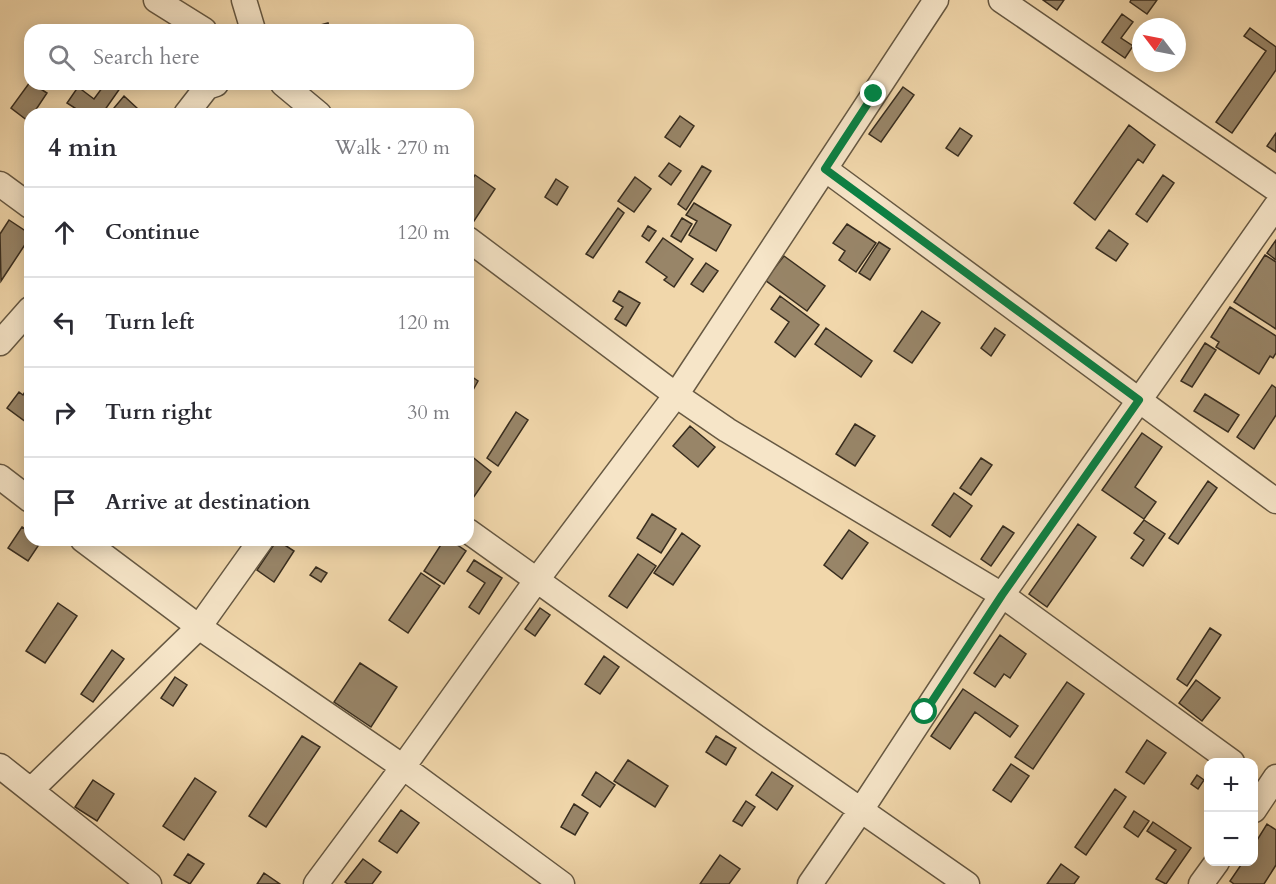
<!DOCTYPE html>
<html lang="en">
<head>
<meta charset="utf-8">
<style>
  body { margin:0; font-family:Cardo,serif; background:#f2f2f3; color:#2b2b33 }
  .controls { position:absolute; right:18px; bottom:18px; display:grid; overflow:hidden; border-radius:12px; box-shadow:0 3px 15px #0003 }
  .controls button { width:54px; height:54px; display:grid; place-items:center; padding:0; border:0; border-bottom:2px solid #e1e1e2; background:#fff; color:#2b2b33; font:30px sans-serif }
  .compass { position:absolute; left:1132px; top:18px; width:54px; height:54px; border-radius:50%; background:#fff; box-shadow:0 3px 15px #0003; rotate:302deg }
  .stop { position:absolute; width:18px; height:18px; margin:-14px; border:4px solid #0b8043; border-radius:50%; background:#fff }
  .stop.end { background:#0b8043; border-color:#fff; box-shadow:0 2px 6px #0008 }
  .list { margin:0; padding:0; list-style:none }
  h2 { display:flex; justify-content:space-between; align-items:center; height:78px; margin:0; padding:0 24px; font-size:26px }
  h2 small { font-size:20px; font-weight:400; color:#7c7c81 }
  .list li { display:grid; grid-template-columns:39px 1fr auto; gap:18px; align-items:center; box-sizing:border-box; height:90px; padding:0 24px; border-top:2px solid #e1e1e2 }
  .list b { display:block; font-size:22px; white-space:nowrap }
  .list em { font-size:20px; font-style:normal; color:#7c7c81 }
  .icon { flex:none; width:33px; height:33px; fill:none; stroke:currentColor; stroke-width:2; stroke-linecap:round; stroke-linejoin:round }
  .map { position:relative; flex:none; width:1276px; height:884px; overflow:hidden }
  .search { position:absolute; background:#fff; box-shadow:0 3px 15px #0003; left:24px; top:24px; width:450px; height:66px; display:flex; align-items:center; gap:15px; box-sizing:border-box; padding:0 21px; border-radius:18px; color:#7c7c81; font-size:22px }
  .panel { position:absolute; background:#fff; box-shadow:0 3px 15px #0003; left:24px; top:108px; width:450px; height:438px; border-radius:18px }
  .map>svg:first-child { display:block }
</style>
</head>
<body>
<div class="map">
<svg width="1276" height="884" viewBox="0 0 1276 884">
  <rect width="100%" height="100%" fill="#f1d7ab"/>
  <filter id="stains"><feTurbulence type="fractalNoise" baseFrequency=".00333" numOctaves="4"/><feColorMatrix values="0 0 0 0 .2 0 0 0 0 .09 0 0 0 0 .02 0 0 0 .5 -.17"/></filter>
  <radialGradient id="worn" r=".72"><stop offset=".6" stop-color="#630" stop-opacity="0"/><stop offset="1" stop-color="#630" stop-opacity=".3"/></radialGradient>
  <path fill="#988568" stroke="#382d1f" stroke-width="1.5" d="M 1043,0 L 1064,0 L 1057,10 Z
    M 1131,0 L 1157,0 L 1147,14 L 1130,2 Z
    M 1122,14 L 1133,22 L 1121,38 L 1133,46 L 1125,58 L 1102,42 Z
    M 328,23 L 330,30 L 302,30 Z
    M 1250,28 L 1276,47 L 1276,70 L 1232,133 L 1216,122 L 1266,51 L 1244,36 Z
    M 30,82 L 47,93 L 33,114 L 30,114 L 28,121 L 11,108 Z
    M 105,84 L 123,84 L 102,114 L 84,114 L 67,103 L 78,87 L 94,99 Z
    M 903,87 L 914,95 L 881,142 L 869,134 Z
    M 124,96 L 137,108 L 132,114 L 109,114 Z
    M 680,116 L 694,126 L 680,147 L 665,137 Z
    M 1129,125 L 1155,145 L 1143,163 L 1138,159 L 1095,220 L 1074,203 Z
    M 960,128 L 972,136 L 958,156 L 946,148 Z
    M 1276,133 L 1276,152 L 1267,146 Z
    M 669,163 L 681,171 L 671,185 L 659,176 Z
    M 702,166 L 711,171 L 686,210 L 678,204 Z
    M 475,175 L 495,189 L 474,221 L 468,217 L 468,185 Z
    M 1163,175 L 1174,183 L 1147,222 L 1136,214 Z
    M 635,177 L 651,189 L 634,212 L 618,201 Z
    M 556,179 L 568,187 L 557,205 L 545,197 Z
    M 694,203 L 731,225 L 716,251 L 689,235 L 697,221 L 686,215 Z
    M 618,208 L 624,213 L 593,258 L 586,254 Z
    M 682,218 L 692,224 L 681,242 L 671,236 Z
    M 9,220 L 30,234 L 30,237 L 1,281 L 0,234 Z
    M 847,224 L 876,243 L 856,272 L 839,260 L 845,251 L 833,243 Z
    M 648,226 L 656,231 L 649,241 L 642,236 Z
    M 1109,230 L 1128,244 L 1116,261 L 1096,248 Z
    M 663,238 L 693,259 L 674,287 L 664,280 L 667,277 L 646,262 Z
    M 1276,240 L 1276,260 L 1267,253 Z
    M 879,242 L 890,249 L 870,280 L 859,273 Z
    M 1265,255 L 1276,262 L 1276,329 L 1234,302 Z
    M 784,256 L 825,286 L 807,311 L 765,280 Z
    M 706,263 L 718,271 L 703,292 L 691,284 Z
    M 619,291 L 640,303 L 626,326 L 615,319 L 623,307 L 613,301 Z
    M 780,296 L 819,325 L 795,357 L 775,342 L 789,322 L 771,309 Z
    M 1230,307 L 1276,336 L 1276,353 L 1273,358 L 1270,356 L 1259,374 L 1216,347 L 1219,342 L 1211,337 Z
    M 922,311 L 940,323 L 912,363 L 894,351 Z
    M 826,328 L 872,361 L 861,377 L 815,344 Z
    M 995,328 L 1005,335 L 991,356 L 981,348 Z
    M 1205,343 L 1216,350 L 1192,387 L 1181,381 Z
    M 468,374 L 478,381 L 473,390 L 468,387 Z
    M 30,384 L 30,425 L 7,408 L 19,392 L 23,395 Z
    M 1272,385 L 1276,388 L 1276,415 L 1254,449 L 1237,437 Z
    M 1205,394 L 1239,415 L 1228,432 L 1194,411 Z
    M 516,412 L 528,420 L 498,466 L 487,458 Z
    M 855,424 L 875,436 L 855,466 L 836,454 Z
    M 690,426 L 715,447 L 698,467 L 673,446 Z
    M 1142,433 L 1162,447 L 1135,487 L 1156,502 L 1144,519 L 1102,490 Z
    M 470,455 L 491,472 L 473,498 L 468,495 Z
    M 981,458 L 992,465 L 971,495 L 960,488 Z
    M 1208,481 L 1217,488 L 1178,544 L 1169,538 Z
    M 954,493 L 972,506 L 950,537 L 932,525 Z
    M 652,514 L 676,529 L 661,553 L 637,538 Z
    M 1144,520 L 1165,534 L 1143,566 L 1131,558 L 1144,540 L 1134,533 Z
    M 1078,524 L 1096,537 L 1047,607 L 1029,594 Z
    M 1003,526 L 1014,533 L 991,566 L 981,559 Z
    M 22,527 L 30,532 L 30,540 L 42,540 L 28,561 L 8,548 Z
    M 849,530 L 868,543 L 842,579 L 824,565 Z
    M 682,533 L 700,546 L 673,585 L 654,573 Z
    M 277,540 L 294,551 L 274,582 L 257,570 Z
    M 444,540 L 450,540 L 466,551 L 444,584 L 424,571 Z
    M 638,554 L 656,566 L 627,608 L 609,596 Z
    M 474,560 L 502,578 L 479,614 L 469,607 L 485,583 L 467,571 Z
    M 316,567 L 327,573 L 321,582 L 310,575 Z
    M 421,573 L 440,586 L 408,633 L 389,620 Z
    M 58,603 L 77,616 L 45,663 L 26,651 Z
    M 540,608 L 550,615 L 535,636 L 525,629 Z
    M 1210,628 L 1221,635 L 1187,686 L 1177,679 Z
    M 1000,635 L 1026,654 L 1010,678 L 1004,674 L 995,687 L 974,673 Z
    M 112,650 L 124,659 L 93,702 L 81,694 Z
    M 604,656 L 619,667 L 600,694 L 585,684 Z
    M 360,663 L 397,687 L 371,727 L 334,702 Z
    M 175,677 L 187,685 L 173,706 L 161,698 Z
    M 1196,680 L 1220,698 L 1202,721 L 1179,703 Z
    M 1067,682 L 1084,694 L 1033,769 L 1015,757 Z
    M 963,689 L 1018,726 L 1010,737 L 975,712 L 950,749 L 931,736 Z
    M 302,736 L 320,747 L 266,827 L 249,816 Z
    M 716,736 L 736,748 L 726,765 L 706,752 Z
    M 1147,740 L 1166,753 L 1144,784 L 1126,772 Z
    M 628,760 L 668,786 L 655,807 L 614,781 Z
    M 1011,764 L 1029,776 L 1011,802 L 993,790 Z
    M 596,772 L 615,785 L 600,807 L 582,795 Z
    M 772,772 L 793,786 L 777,810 L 756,795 Z
    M 1197,775 L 1204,780 L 1198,789 L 1191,784 Z
    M 195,778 L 216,792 L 184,840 L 163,826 Z
    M 93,780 L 114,794 L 97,821 L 75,807 Z
    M 1115,789 L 1126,797 L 1086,855 L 1075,847 Z
    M 746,801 L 755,807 L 742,826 L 733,821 Z
    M 574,804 L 588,813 L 575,835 L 561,827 Z
    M 401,810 L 419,823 L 397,853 L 379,841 Z
    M 1134,811 L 1149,821 L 1138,837 L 1124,827 Z
    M 1153,822 L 1191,848 L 1166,884 L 1156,879 L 1176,850 L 1147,831 Z
    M 1267,824 L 1276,830 L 1276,865 L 1264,884 L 1234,884 L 1230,881 L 1243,862 L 1254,862 L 1254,845 Z
    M 188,854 L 204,864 L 190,884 L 174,875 Z
    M 720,855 L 740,869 L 729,884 L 700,884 Z
    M 363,859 L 381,872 L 372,884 L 348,884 L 345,882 Z
    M 1061,864 L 1079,877 L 1074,884 L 1047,884 Z
    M 264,873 L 280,884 L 257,884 Z"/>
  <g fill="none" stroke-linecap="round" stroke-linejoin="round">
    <g stroke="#665842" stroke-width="27">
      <path id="minor" d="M 156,0 L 204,30
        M 244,0 L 253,30
        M 1001,0 L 1276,189
        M 283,84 L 319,114
        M 186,114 L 207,87 L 216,84
        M 825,169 L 1276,501
        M 0,184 L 30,206
        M 468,239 L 676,395 L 727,430 L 1002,595 L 1232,762
        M 0,343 L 30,309
        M 0,477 L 30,500
        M 468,531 L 756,737 L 967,884
        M 83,540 L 199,627 L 403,767 L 562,884
        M 0,766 L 149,884
        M 31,790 L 199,627 L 261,540
        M 1254,810 L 1276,777
        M 316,884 L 403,767 L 536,581 L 676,395 L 936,0
        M 810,884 L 861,810 L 1002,595 L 1276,206
        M 1201,884 L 1217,862"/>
    </g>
    <use href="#minor" stroke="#f6e5c8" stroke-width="24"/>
  </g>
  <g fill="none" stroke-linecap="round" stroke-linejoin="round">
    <path stroke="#0b8043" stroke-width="8" d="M 874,94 L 825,169 L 1139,400 L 1002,595 L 925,712"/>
  </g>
  <rect width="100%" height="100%" filter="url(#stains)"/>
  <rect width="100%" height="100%" fill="url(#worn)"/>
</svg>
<div class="controls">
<button>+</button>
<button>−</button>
</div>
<svg class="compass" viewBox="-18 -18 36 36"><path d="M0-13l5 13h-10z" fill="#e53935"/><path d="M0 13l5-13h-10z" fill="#7c7c81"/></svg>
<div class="stop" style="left:925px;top:712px"></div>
<div class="stop end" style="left:874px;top:94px"></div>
<div class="search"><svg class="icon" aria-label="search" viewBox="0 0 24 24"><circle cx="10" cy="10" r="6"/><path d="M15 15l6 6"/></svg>Search here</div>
<section class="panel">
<h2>4 min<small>Walk · 270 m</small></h2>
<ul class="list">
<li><svg class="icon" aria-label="ahead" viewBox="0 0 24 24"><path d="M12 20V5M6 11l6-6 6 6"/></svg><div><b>Continue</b></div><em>120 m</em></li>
<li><svg class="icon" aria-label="left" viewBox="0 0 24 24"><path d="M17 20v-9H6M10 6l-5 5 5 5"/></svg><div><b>Turn left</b></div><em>120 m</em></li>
<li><svg class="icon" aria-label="right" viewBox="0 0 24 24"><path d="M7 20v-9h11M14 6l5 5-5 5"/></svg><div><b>Turn right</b></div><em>30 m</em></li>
<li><svg class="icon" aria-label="arrive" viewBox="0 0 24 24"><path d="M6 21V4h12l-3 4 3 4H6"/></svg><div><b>Arrive at destination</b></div></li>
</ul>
</section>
</div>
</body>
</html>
